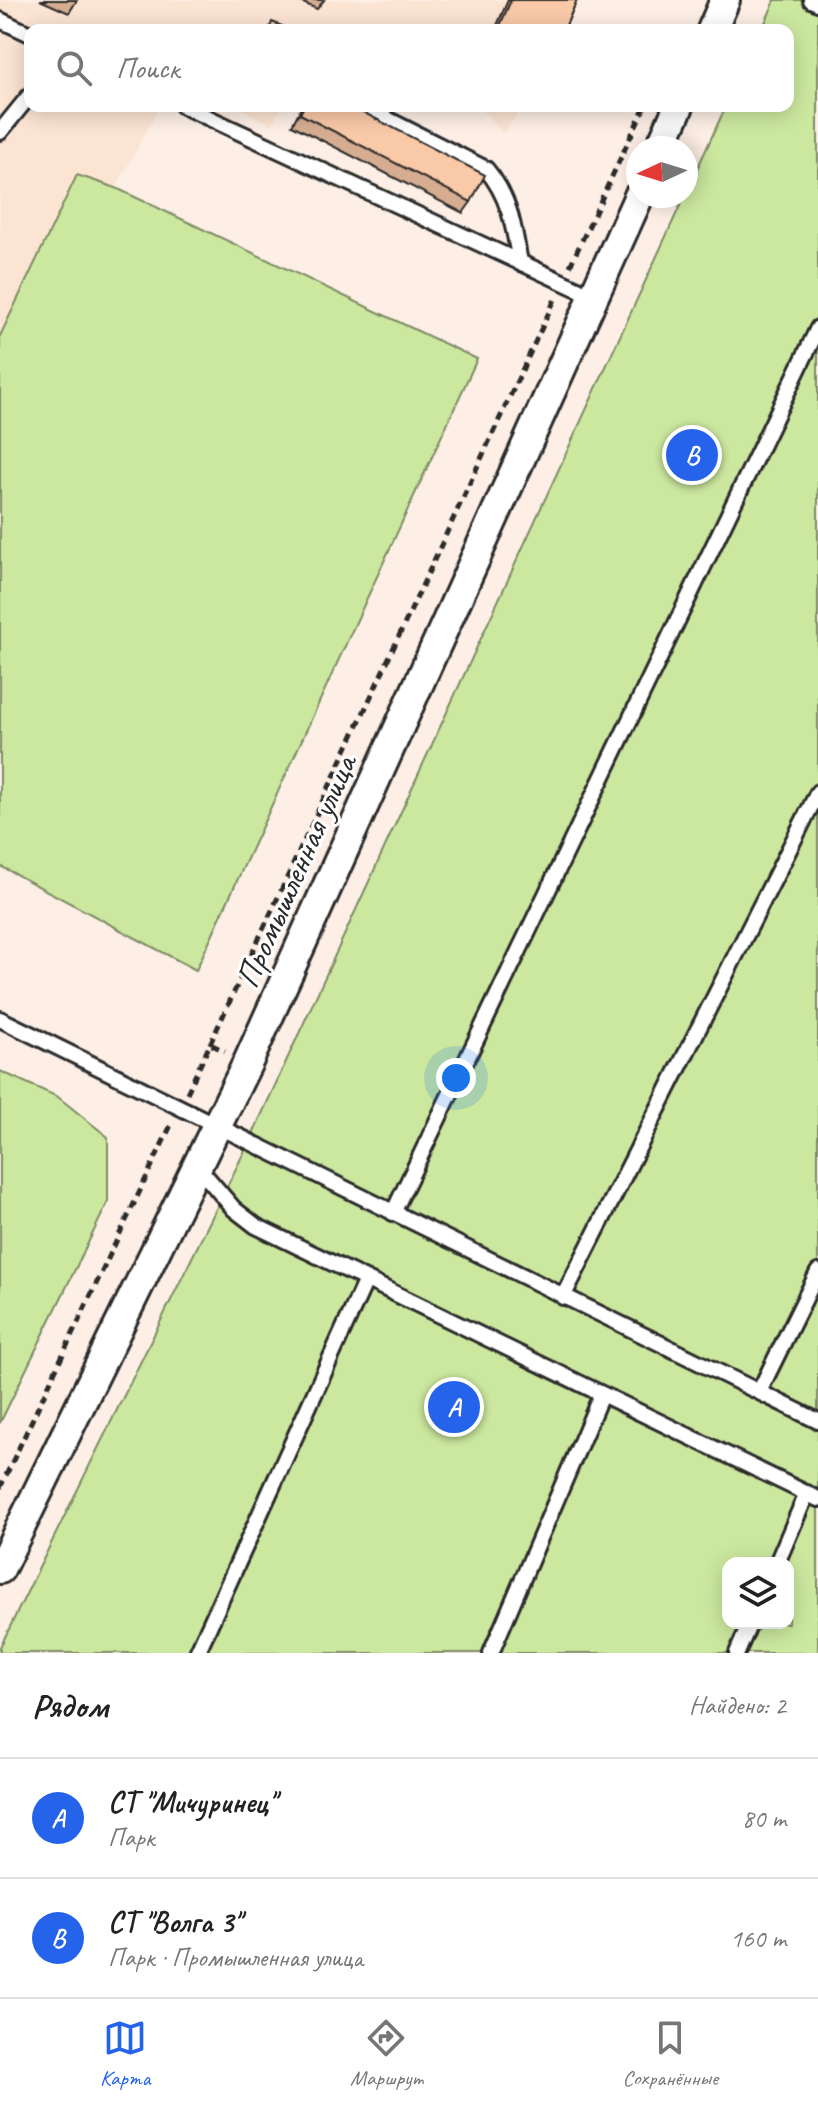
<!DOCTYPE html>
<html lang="ru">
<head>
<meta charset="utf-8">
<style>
  body { margin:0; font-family:Caveat,sans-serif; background:#f6f6f6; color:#222 }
  .controls { position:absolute; right:24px; bottom:24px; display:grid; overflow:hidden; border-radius:16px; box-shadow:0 4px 20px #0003 }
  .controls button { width:72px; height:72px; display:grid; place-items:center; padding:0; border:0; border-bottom:2px solid #e0e0e0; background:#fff; color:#222; font:40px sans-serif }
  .compass { position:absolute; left:626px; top:136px; width:72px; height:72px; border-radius:50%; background:#fff; box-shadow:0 4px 20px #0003; rotate:266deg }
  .you { position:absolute; left:456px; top:1078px; width:28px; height:28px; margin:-20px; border:6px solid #fff; border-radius:50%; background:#1a73e8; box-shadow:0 0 0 12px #1a73e833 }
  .badge { display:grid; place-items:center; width:52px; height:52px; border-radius:50%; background:#2563eb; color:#fff; font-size:26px; font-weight:700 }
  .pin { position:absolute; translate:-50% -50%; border:4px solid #fff; box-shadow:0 2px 8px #0006 }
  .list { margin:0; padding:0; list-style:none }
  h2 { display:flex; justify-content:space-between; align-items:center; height:104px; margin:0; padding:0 32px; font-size:34px }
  h2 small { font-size:26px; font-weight:400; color:#767676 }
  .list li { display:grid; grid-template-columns:52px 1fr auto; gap:24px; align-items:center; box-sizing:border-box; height:120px; padding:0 32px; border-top:2px solid #e0e0e0 }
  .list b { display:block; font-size:30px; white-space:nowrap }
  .list p { margin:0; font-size:26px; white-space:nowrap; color:#767676 }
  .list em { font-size:26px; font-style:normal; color:#767676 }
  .icon { flex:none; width:44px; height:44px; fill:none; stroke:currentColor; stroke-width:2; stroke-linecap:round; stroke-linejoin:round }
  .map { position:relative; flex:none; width:818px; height:1653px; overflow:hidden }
  .search { position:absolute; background:#fff; box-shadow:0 4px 20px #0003; left:24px; right:24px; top:24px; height:88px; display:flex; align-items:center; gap:20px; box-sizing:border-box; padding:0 28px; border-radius:16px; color:#767676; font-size:30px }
  .sheet { height:344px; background:#fff }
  nav { display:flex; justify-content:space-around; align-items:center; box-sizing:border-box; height:112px; border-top:2px solid #e0e0e0; background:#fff; font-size:22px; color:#767676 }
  nav a { display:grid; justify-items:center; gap:4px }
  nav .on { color:#2563eb }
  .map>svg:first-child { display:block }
</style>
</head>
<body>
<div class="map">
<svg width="818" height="1653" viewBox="0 0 818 1653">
  <rect width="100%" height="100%" fill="#fdefe5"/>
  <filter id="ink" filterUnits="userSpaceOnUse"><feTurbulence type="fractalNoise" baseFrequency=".0125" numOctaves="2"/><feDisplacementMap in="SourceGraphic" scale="16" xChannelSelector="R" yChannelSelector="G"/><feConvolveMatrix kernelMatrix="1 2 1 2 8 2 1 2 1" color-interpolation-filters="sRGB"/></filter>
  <g filter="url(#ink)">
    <path fill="#fce4d3" d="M 0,0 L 576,0 L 562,30 L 30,30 L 30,106 L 160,106 L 116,188 L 77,175 L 0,336 Z
      M 238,106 L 283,106 L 271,125 Z
      M 478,106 L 524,106 L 503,133 Z"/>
    <path fill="#cce89f" stroke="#7c8a65" stroke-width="2" fill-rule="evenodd" d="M 775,0 L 818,0 L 818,1653 L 0,1653 L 0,1647 L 249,1142 L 726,106 L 788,106 L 788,30 L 762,30 ZM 728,1563 L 788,1563 L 788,1623 L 728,1623 Z
      M 77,175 L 116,188 L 477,359 L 196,970 L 0,866 L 0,336 Z
      M 0,1071 L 58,1097 L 108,1137 L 108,1202 L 0,1423 Z"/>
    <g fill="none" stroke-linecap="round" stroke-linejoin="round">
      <g stroke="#2b2b2b" stroke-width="20">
        <path id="lane" d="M 811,0 L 818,3
          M 0,20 L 30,34
          M 183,106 L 595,297
          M 361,106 L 486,169 C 510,197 514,228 520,263
          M 0,132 L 30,95
          M 0,1019 L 818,1421
          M 198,1167 L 234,1209 L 256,1226 L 818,1499
          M 393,1213 L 818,328
          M 563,1297 L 818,792
          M 759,1392 L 818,1272
          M 777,1563 L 807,1493
          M 197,1653 L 365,1282
          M 491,1653 L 601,1395
          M 737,1653 L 750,1623"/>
      </g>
      <g stroke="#2b2b2b" stroke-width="34">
        <path id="street" d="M 712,30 L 725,0
          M 660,148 L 679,106
          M 0,1569 L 248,1062 L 639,196"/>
      </g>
      <path stroke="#2b2b2b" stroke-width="5" stroke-dasharray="8 6" stroke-linecap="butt" d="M 570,266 L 645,106
        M 210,1044 L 556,297
        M 187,1093 L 210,1044 L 225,1051
        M 0,1488 L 172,1123"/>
      <use href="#lane" stroke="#fff" stroke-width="14"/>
      <use href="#street" stroke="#fff" stroke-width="28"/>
    </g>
    <path fill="#d6ad90" stroke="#2b2b2b" stroke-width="2" d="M 40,0 L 77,0 L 69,13 Z
      M 296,0 L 324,0 L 317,9 Z
      M 508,0 L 577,0 L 564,30 L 495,30 Z
      M 302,106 L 351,106 L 471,202 L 463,213 L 292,125 Z"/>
    <path fill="#f9c9a8" stroke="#2b2b2b" stroke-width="2" d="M 511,0 L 577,0 L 564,30 L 498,30 Z
      M 272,22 L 292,30 L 269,30 Z
      M 304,106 L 351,106 L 485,175 L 471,202 L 300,114 Z"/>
  </g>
  <g text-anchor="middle" stroke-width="6" stroke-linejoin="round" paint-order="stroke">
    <g font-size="34" fill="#2b2b2b" stroke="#fff">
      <text transform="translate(295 871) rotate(-66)" y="12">Промышленная улица</text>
    </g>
  </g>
</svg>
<div class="controls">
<button><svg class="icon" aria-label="layers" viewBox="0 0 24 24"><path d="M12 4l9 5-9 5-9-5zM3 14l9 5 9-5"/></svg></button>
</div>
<svg class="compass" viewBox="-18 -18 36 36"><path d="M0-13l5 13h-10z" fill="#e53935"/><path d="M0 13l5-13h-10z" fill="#767676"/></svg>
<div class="you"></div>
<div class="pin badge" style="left:454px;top:1407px">A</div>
<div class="pin badge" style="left:692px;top:455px">B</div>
<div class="search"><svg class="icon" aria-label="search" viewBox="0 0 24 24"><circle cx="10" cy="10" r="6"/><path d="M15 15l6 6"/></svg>Поиск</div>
</div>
<section class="sheet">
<h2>Рядом<small>Найдено: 2</small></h2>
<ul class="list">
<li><span class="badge">A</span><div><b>СТ &quot;Мичуринец&quot;</b><p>Парк</p></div><em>80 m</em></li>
<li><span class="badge">B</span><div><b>СТ &quot;Волга 3&quot;</b><p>Парк · Промышленная улица</p></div><em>160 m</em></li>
</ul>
</section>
<nav>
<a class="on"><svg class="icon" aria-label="map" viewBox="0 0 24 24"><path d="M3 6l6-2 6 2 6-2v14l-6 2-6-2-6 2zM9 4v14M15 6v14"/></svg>Карта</a>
<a><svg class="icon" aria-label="directions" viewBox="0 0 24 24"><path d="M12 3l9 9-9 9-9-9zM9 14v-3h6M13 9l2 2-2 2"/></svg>Маршрут</a>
<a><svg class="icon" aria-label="saved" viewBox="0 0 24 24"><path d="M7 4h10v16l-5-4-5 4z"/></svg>Сохранённые</a>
</nav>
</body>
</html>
